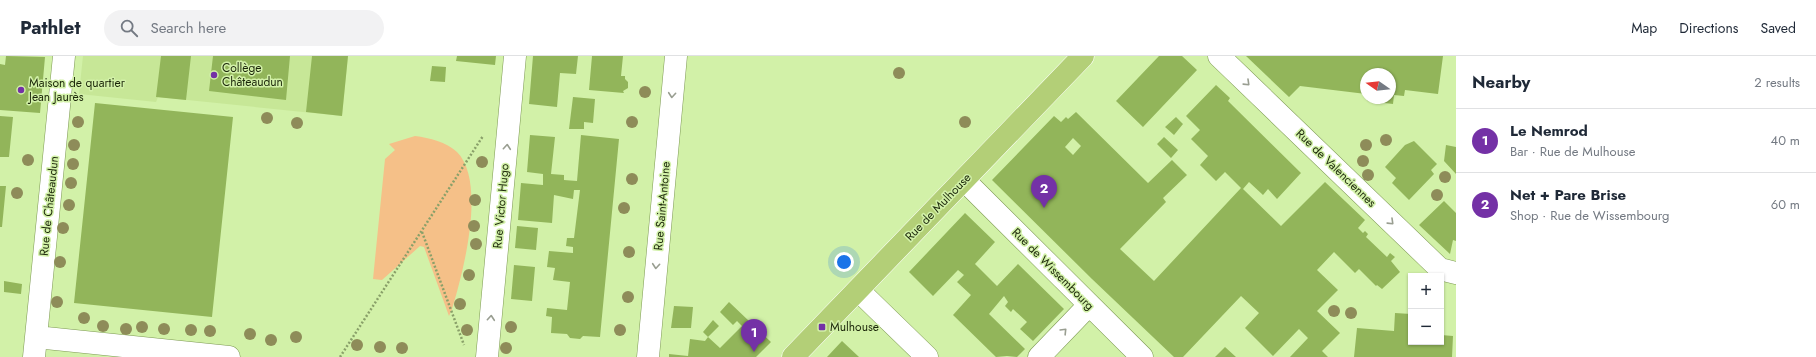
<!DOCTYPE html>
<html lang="en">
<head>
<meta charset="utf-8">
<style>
  body { margin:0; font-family:Jost,sans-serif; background:#f2f2f3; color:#1f2937 }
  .controls { position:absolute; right:12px; bottom:12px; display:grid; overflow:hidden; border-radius:0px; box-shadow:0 1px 3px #0004 }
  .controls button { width:36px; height:36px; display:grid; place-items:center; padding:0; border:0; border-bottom:1px solid #e0e1e3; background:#fff; color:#1f2937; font:20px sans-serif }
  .compass { position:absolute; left:1360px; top:12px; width:36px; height:36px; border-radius:50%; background:#fff; box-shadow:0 1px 3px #0004; rotate:284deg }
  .you { position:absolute; left:844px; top:206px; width:14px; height:14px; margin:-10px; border:3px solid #fff; border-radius:50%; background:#1a73e8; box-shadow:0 0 0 6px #1a73e833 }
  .badge { display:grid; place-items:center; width:26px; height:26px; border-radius:50%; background:#7431a6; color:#fff; font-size:13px; font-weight:700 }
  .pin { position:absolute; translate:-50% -33px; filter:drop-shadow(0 1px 2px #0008) }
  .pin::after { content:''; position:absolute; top:21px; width:14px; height:12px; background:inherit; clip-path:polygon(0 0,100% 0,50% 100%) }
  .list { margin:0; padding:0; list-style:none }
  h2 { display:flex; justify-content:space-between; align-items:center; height:52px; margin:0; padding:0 16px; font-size:17px }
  h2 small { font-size:13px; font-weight:400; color:#747a83 }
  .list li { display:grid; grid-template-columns:26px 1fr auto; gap:12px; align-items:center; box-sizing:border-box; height:64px; padding:0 16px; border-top:1px solid #e0e1e3 }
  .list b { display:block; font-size:15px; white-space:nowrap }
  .list p { margin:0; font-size:13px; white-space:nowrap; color:#747a83 }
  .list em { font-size:13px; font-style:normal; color:#747a83 }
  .icon { flex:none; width:22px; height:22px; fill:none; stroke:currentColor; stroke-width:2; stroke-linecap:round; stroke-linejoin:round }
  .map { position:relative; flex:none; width:1456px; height:301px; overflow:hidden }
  header { display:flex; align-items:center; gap:24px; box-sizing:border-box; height:56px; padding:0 20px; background:#fff; border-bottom:1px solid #e0e1e3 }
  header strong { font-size:19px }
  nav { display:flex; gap:22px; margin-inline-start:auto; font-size:14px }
  .search { width:280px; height:36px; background:#f2f2f3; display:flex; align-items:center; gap:10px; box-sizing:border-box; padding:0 14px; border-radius:22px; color:#747a83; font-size:15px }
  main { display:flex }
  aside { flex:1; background:#fff }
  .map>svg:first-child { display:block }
</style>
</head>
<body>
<header>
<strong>Pathlet</strong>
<div class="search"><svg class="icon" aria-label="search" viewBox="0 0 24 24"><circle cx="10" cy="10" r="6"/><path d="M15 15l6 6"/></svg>Search here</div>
<nav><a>Map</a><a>Directions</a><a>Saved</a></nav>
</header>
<main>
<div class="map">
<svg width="1456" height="301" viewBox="0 0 1456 301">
  <rect width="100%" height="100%" fill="#d2f1a8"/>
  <path fill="#c7e797" d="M 83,0 L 348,0 L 342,60 L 158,41 L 156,46 L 79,38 Z"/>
  <path fill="#f5c088" d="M 415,80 C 430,82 446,86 457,96 C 487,126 463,217 452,253 L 449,260 L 424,191 L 420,190 L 382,224 L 373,223 L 385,103 L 395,94 L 389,88 Z"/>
  <path fill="#92b55a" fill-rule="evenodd" d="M 6,0 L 45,1 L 40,57 L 0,54 L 0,8 L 5,9 Z
    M 161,0 L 191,0 L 186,44 L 156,41 Z
    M 213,0 L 290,0 L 286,44 L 209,35 Z
    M 312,0 L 348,0 L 342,60 L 306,56 Z
    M 457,0 L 496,0 L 495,9 L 456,5 Z
    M 533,0 L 578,0 L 576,18 L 560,17 L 557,51 L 529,48 Z
    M 592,0 L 623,0 L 621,20 L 625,20 L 625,23 L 628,26 L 628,32 L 623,35 L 624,37 L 589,34 Z
    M 1159,0 L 1182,0 L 1197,14 L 1143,71 L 1116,45 Z
    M 1246,0 L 1443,0 L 1438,38 L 1405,34 L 1404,40 L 1394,39 L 1393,48 L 1367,45 L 1368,42 L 1390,42 L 1390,18 L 1366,18 L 1366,38 L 1300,30 L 1289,41 Z
    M 432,10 L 446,11 L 445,26 L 430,25 Z
    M 1216,29 L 1230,42 L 1228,45 L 1301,117 L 1277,143 L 1268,133 L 1263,139 L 1249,126 L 1243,133 L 1281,170 L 1325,126 L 1365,164 L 1358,172 L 1363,177 L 1365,175 L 1368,178 L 1366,181 L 1387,201 L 1390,197 L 1395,201 L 1391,205 L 1400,216 L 1382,233 L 1377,229 L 1376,230 L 1359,213 L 1355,217 L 1334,196 L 1317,214 L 1338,234 L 1317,255 L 1340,277 L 1322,295 L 1328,301 L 1290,301 L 1308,282 L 1299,273 L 1273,300 L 1245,272 L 1259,257 L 1241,240 L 1183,301 L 1174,301 L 1092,223 L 992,124 L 1054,60 L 1061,66 L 1066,61 L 1068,63 L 1076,56 L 1148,127 L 1172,104 L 1187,119 L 1163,142 L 1166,146 L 1120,193 L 1154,225 L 1241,132 L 1225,116 L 1216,125 L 1200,109 L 1208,100 L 1191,83 L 1200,74 L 1186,60 ZM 1073,82 L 1081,90 L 1073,99 L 1065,91 Z
    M 573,41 L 595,43 L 593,67 L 584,66 L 584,73 L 569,73 Z
    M 95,47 L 233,61 L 212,261 L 74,247 Z
    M 0,60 L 13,61 L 9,101 L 0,101 Z
    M 1176,61 L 1183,68 L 1174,79 L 1165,71 Z
    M 530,79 L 555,81 L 551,118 L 564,119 L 564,124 L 577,125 L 581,79 L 619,83 L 600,281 L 583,280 L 580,283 L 570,282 L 567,278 L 551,277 L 552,261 L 546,260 L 547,252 L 567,254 L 570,226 L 553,224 L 555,212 L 547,211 L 549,195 L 573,197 L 573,191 L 566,190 L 567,182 L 574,182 L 580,134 L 574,134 L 573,143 L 554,139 L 552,167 L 518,164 L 521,127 L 543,129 L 543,118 L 527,116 Z
    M 1164,81 L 1178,94 L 1171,102 L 1157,88 Z
    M 1414,85 L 1437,108 L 1431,114 L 1434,118 L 1409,144 L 1392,127 L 1396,122 L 1385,111 L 1405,89 Z
    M 1446,89 L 1456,91 L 1456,118 L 1444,105 Z
    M 0,130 L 6,130 L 2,171 L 0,171 Z
    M 1444,145 L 1456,157 L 1456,185 L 1453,184 L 1450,198 L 1419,169 Z
    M 965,157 L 995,186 L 975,208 L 997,230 L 1018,208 L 1064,253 L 1033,285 L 1020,273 L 1027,266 L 1013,253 L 1011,256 L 1005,250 L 1008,246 L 1004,240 L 989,258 L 1025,293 L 1017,301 L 1007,300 L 996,301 L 953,259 L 971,239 L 957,226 L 964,219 L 958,214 L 933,240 L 909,216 Z
    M 517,170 L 538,172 L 536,194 L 515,192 Z
    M 514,209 L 535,211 L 532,245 L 511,243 Z
    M 4,225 L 22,228 L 21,238 L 4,236 Z
    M 729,246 L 771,286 L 756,301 L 669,301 L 669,298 L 688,300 L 690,283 L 705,285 L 708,281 L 720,292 L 742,270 L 737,265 L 733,269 L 720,256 Z
    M 674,250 L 693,251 L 691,272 L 671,272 Z
    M 1395,257 L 1411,258 L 1411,286 L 1441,286 L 1441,279 L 1453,280 L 1452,301 L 1354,301 L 1357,272 L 1394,275 Z
    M 713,264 L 719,270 L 708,281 L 703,276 Z
    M 842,285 L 859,301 L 827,301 Z
    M 1225,291 L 1236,301 L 1215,301 Z"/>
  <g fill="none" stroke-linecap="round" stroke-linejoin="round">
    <g stroke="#7d9953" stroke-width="23">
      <path id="minor" d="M 1219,0 L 1440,213 L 1456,217
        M 964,124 L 1142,301
        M 858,234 L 927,301
        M 36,281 L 229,301
        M 34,301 L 64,0
        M 487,301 L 515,0
        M 648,301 L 676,0
        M 1039,301 L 1089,249"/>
    </g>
    <g stroke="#fff" stroke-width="23">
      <path id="major" d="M 793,301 L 1083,0"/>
    </g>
    <path stroke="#89a069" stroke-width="2.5" stroke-dasharray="2 2" stroke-linecap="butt" d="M 422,176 L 464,289
      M 340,301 L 483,80"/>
    <use href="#minor" stroke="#fff" stroke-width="22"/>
    <use href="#major" stroke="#b3cf77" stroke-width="22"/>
  </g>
  <g fill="#8e8c59">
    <circle cx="899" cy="17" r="6"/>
    <circle cx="645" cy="36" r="6"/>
    <circle cx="267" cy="62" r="6"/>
    <circle cx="78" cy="66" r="6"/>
    <circle cx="632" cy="66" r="6"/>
    <circle cx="965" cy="66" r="6"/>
    <circle cx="297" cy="67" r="6"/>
    <circle cx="1386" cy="84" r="6"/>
    <circle cx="74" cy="89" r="6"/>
    <circle cx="1366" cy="89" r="6"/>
    <circle cx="28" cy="104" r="6"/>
    <circle cx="1363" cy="105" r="6"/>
    <circle cx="482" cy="106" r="6"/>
    <circle cx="73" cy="108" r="6"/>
    <circle cx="1368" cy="119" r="6"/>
    <circle cx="1445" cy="121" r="6"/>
    <circle cx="632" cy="123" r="6"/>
    <circle cx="71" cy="127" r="6"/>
    <circle cx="17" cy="137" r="6"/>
    <circle cx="1437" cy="139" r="6"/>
    <circle cx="475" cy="144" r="6"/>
    <circle cx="69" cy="149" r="6"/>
    <circle cx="624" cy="152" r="6"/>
    <circle cx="474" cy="170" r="6"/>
    <circle cx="63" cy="172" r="6"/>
    <circle cx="476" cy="188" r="6"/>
    <circle cx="629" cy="196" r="6"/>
    <circle cx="60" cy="206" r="6"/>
    <circle cx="469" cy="219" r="6"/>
    <circle cx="628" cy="241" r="6"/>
    <circle cx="57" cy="246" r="6"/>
    <circle cx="460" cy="248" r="6"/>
    <circle cx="1334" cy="255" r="6"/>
    <circle cx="1351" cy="257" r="6"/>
    <circle cx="84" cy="262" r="6"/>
    <circle cx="103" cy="270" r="6"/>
    <circle cx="142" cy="271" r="6"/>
    <circle cx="511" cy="271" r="6"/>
    <circle cx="126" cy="273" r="6"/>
    <circle cx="164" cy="273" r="6"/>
    <circle cx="191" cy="274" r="6"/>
    <circle cx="467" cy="274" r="6"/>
    <circle cx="620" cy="274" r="6"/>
    <circle cx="210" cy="275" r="6"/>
    <circle cx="250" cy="278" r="6"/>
    <circle cx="296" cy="281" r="6"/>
    <circle cx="271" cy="284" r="6"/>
    <circle cx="357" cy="289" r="6"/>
    <circle cx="380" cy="291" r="6"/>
    <circle cx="402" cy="292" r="6"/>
    <circle cx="506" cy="292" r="6"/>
  </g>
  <defs><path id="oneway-chevron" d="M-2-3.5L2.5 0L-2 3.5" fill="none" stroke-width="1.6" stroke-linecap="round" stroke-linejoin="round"/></defs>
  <g stroke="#999e91">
    <use href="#oneway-chevron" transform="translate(1247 27) rotate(44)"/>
    <use href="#oneway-chevron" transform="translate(672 39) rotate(95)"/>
    <use href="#oneway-chevron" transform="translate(507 91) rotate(-85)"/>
    <use href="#oneway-chevron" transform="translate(1391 166) rotate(44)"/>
    <use href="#oneway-chevron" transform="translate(656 210) rotate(95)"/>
    <use href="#oneway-chevron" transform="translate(491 262) rotate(-85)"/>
    <use href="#oneway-chevron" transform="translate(1064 275) rotate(-46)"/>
  </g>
  <g fill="#7431a6" stroke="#d2f1a8" stroke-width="1.5">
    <circle cx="214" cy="19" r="4"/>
    <circle cx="21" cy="34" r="4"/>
    <rect x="818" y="267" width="8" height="8" rx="2"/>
  </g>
  <g text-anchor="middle" stroke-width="3" stroke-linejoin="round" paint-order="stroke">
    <g font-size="12" fill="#1c270a" stroke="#d2f1a8" text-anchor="start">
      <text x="222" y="16">Collège<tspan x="222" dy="14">Châteaudun</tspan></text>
      <text x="29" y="31">Maison de quartier<tspan x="29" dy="14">Jean Jaurès</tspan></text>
      <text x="830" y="275">Mulhouse</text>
    </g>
    <g font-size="12" fill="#1c270a" stroke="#d2f1a8">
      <text transform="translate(1336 112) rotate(44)" y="4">Rue de Valenciennes</text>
      <text transform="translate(49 150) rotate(-84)" y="4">Rue de Châteaudun</text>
      <text transform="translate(501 150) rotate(-85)" y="4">Rue Victor Hugo</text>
      <text transform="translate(662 150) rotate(-85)" y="4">Rue Saint-Antoine</text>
      <text transform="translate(938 151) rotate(-46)" y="4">Rue de Mulhouse</text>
      <text transform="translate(1053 213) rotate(45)" y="4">Rue de Wissembourg</text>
    </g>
  </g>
</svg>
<div class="controls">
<button>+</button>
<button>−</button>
</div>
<svg class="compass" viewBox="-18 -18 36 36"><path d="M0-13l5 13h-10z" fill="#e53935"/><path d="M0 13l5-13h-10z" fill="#747a83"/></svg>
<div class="you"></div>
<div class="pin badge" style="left:754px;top:296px">1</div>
<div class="pin badge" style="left:1044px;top:152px">2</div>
</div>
<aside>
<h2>Nearby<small>2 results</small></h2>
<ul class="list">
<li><span class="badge">1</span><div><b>Le Nemrod</b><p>Bar · Rue de Mulhouse</p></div><em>40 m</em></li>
<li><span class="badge">2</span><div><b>Net + Pare Brise</b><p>Shop · Rue de Wissembourg</p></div><em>60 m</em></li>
</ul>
</aside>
</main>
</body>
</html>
